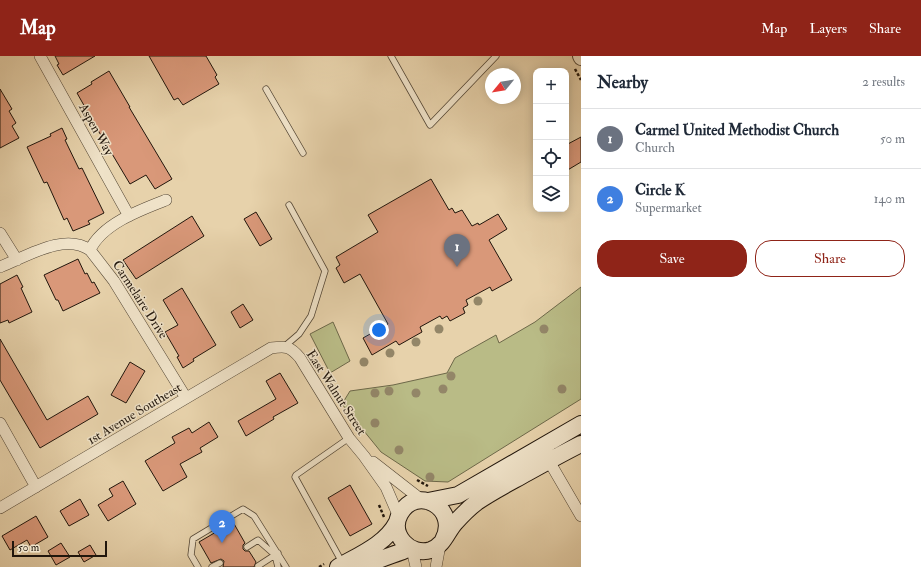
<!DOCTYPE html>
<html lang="en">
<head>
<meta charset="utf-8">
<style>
  body { margin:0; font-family:"IM FELL Double Pica",serif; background:#f2f2f3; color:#1f2937 }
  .controls { position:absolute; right:12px; top:12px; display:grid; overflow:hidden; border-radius:8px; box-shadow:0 2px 10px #0003 }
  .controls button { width:36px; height:36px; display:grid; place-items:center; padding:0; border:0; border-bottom:1px solid #e0e1e3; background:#fff; color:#1f2937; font:20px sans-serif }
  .compass { position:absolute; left:485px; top:12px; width:36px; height:36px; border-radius:50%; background:#fff; box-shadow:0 2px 10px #0003; rotate:240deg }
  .scale { position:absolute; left:12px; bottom:10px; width:95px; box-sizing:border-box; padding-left:4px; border:2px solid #21160c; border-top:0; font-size:11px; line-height:14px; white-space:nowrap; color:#21160c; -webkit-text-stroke:3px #efe2c8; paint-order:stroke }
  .you { position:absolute; left:379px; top:274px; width:14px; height:14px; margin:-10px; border:3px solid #fff; border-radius:50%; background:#1a73e8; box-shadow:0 0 0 6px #1a73e833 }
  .badge { display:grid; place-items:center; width:26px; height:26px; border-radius:50%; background:#8f2418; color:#fff; font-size:13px; font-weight:700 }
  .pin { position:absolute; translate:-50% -33px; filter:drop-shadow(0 1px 2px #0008) }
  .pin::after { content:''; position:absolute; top:21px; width:14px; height:12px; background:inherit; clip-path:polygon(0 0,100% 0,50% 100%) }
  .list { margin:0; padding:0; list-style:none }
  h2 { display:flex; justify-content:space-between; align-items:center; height:52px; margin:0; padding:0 16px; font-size:17px }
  h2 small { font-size:13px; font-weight:400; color:#747a83 }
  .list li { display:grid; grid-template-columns:26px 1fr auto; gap:12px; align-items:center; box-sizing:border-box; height:60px; padding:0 16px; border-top:1px solid #e0e1e3 }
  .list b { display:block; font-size:15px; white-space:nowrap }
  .list p { margin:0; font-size:13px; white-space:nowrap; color:#747a83 }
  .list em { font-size:13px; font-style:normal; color:#747a83 }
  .actions { display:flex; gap:8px; padding:12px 16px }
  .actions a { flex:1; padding:9px 0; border:1px solid #8f2418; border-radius:16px; text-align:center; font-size:14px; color:#8f2418 }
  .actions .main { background:#8f2418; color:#fff }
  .icon { flex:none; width:22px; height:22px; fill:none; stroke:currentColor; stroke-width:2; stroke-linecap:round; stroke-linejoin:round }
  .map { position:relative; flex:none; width:581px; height:511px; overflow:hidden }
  header { display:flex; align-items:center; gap:24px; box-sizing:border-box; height:56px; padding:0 20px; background:#8f2418; color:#fff }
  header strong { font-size:19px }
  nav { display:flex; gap:22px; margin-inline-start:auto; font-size:14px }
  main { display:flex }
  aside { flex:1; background:#fff }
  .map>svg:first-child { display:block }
</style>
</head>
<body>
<header>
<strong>Map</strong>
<nav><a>Map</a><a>Layers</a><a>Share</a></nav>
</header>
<main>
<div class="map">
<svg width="581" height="511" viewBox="0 0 581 511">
  <rect width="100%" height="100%" fill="#e7d2ab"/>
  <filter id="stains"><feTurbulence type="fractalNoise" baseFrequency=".005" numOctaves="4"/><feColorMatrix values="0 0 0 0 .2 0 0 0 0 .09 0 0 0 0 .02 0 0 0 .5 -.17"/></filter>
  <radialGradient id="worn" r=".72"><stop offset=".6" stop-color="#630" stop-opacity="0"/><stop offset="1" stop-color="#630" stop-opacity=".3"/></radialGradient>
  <path fill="#b9bb86" stroke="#6d6849" d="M 581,231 L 581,343 L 448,426 L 425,425 L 381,396 L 342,348 L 350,335 L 393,329 L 447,317 L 455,302 L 496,279 L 499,287 L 535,266 Z
    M 333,266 L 350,305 L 330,317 L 310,278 Z"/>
  <path fill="#d99879" stroke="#21160c" d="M 55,0 L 95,0 L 63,19 L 57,9 L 59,8 Z
    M 149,0 L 206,0 L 217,19 L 215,21 L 219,28 L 183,49 L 178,42 L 174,44 Z
    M 109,15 L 130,51 L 129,51 L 172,123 L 155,133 L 146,119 L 130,128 L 99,76 L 77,37 L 92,28 L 91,26 Z
    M 0,33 L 12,53 L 9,55 L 16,67 L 12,70 L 19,82 L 0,92 Z
    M 62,72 L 67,83 L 65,84 L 79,113 L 82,112 L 104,157 L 88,165 L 90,168 L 73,175 L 67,162 L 64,164 L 47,126 L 44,127 L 27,91 L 51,80 L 50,78 Z
    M 581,81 L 581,106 L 566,115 L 566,89 Z
    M 431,123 L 449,154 L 452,152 L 455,157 L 462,154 L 472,170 L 478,167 L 479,169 L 498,158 L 507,173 L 489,184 L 512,224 L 492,235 L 490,231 L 466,244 L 468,249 L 463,252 L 465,257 L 450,265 L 447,260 L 442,263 L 440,260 L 420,271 L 422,276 L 399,289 L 396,285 L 372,299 L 363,282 L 388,268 L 360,218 L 344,227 L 336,212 L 340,209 L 336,201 L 378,176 L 368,159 Z
    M 256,156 L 272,183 L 260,190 L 244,163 Z
    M 192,160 L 204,180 L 136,223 L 123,204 Z
    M 78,203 L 85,218 L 87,217 L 92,227 L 94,226 L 100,237 L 63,255 L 58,244 L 56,244 L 44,219 Z
    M 17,219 L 23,231 L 21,232 L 32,256 L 9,267 L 8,264 L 0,267 L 0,228 Z
    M 182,232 L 216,289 L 193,303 L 194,305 L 183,312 L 177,301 L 179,300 L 165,276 L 178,269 L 163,244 Z
    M 243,248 L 253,264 L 240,272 L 231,256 Z
    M 0,283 L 47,364 L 88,340 L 98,358 L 40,392 L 0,324 Z
    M 130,306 L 145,315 L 126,347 L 111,339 Z
    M 280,317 L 298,347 L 273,361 L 274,363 L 246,380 L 238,365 L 276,343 L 266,325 Z
    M 209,366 L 218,381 L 200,392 L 202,396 L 180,408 L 187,421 L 163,435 L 145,405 L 175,387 L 172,381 L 189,372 L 192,377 Z
    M 123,425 L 136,448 L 108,465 L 98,449 L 113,440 L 109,433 Z
    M 350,429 L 372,468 L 350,480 L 328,442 Z
    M 80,443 L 89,459 L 69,470 L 60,455 Z
    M 36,460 L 48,481 L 31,491 L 27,484 L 10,494 L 2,480 Z
    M 233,466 L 245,487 L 243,489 L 243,493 L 245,495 L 249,495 L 256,506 L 254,511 L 223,511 L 224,505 L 221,503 L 211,507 L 199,486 Z
    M 61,487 L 70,501 L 56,509 L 48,495 Z
    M 90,489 L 96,499 L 84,506 L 78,496 Z"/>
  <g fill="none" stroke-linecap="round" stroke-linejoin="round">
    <g stroke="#524534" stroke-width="7">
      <path id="service" d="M 391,0 L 430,69 L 496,0
        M 266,33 L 303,97
        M 285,290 L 299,278 L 311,260 L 325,215 L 289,149
        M 247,491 L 258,484 L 275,499 L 278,511
        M 343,508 L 295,421 L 296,419 L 349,382
        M 258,510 L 278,497
        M 198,511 L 191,499 L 193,483 L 243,453 L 254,460 L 286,511
        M 212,511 L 220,507"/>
    </g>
    <g stroke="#524534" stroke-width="12">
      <path id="minor" d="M 40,0 L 129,160
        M 0,177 L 17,204
        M 90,194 C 102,168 140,154 166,144
        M 0,211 C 26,201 64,176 90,194 L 114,225 L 186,342
        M 0,367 L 36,431
        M 549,405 L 581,460
        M 373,406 L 423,445
        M 0,452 L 271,292 C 286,290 290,290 300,302 L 349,382 L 364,400 L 386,431 L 399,461
        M 412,493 L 416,511
        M 436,511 L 440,489"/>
    </g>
    <g stroke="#524534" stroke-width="16">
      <path id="tertiary" d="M 580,0 L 581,2"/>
    </g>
    <g stroke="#21160c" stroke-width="18">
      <path id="secondary" d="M 428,445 L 458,439 L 581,368
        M 443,484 C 460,452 416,428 400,458 C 389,478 410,501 431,494 C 444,489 447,476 455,467 C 462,459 469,452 477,446 C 493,435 511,426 527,417 C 545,407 563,397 581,388
        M 338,511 C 359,499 386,488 397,466
        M 364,511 C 379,502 395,499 410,492"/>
    </g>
    <path stroke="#21160c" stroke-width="2.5" stroke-dasharray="3 2" stroke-linecap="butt" d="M 575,13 L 581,24
      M 417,424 L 428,430
      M 379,449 L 384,461
      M 319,511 L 324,508"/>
    <use href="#service" stroke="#efe2c8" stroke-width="5.5"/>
    <use href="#minor" stroke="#efe2c8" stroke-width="11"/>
    <use href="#tertiary" stroke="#efe2c8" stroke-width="14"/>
    <use href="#secondary" stroke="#efe2c8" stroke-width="16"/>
  </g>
  <g fill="#938668">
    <circle cx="478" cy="245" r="4.5"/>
    <circle cx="439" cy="273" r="4.5"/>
    <circle cx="544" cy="273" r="4.5"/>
    <circle cx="416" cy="286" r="4.5"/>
    <circle cx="390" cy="297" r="4.5"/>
    <circle cx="364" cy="306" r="4.5"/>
    <circle cx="451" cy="320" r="4.5"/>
    <circle cx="443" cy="333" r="4.5"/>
    <circle cx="562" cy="333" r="4.5"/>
    <circle cx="389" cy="335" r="4.5"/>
    <circle cx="375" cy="337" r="4.5"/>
    <circle cx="416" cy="337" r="4.5"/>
    <circle cx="375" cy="367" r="4.5"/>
    <circle cx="399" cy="394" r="4.5"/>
    <circle cx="430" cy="421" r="4.5"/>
  </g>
  <g text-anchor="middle" stroke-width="3" stroke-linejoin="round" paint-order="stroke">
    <g font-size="13" fill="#21160c" stroke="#efe2c8">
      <text transform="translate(97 73) rotate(61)" y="5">Aspen Way</text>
      <text transform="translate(141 243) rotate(57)" y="5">Carmelaire Drive</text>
      <text transform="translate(337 336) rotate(57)" y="5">East Walnut Street</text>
      <text transform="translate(134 357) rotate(-31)" y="5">1st Avenue Southeast</text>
    </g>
  </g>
  <rect width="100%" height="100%" filter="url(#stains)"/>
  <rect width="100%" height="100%" fill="url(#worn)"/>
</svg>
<div class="controls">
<button>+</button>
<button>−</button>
<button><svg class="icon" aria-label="locate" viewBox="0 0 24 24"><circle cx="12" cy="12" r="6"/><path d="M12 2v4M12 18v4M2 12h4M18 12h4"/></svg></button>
<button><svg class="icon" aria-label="layers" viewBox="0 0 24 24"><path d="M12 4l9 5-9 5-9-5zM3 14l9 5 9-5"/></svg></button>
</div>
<svg class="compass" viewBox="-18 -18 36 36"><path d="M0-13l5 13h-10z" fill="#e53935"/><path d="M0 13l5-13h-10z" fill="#747a83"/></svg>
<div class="scale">50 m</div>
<div class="you"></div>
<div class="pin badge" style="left:457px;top:211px;background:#6b7280">1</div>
<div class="pin badge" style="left:222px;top:487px;background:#3f7fe0">2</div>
</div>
<aside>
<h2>Nearby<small>2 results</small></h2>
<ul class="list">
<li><span class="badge" style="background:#6b7280">1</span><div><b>Carmel United Methodist Church</b><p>Church</p></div><em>50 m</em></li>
<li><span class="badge" style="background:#3f7fe0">2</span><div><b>Circle K</b><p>Supermarket</p></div><em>140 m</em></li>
</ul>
<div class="actions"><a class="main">Save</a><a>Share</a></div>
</aside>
</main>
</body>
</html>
